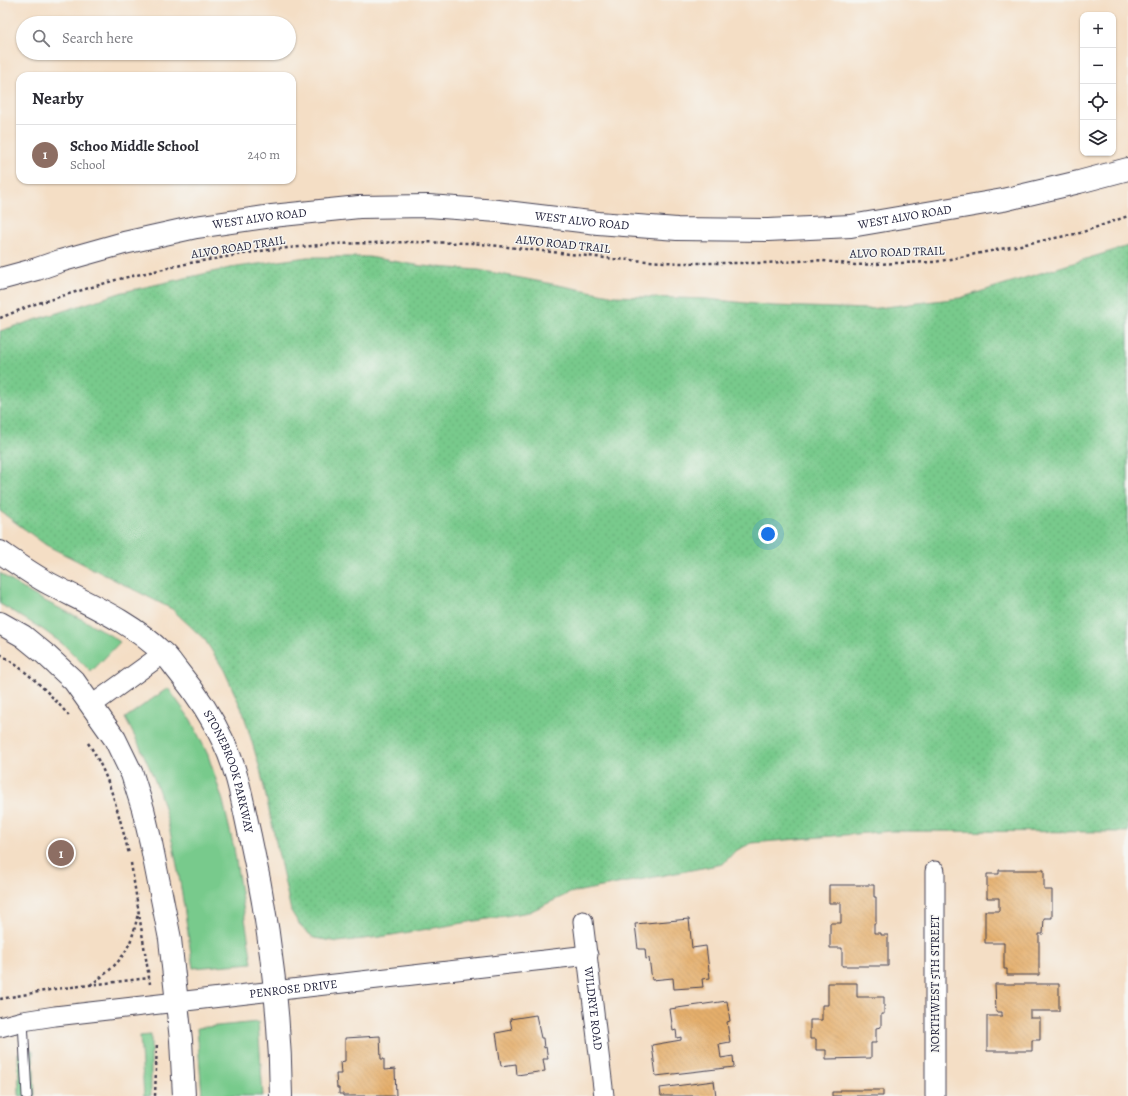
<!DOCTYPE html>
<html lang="en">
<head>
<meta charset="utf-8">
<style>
  body { margin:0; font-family:Alegreya,serif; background:#f7f7f7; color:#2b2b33 }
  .controls { position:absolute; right:12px; top:12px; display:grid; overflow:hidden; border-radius:8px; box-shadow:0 1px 3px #0004 }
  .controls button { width:36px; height:36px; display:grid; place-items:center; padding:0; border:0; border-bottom:1px solid #e1e1e2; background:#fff; color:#2b2b33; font:20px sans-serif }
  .you { position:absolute; left:768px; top:534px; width:14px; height:14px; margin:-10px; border:3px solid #fff; border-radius:50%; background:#1a73e8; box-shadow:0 0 0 6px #1a73e833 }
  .badge { display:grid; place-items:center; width:26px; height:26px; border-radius:50%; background:#1f6fb2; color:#fff; font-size:13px; font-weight:700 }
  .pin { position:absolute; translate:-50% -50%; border:2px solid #fff; box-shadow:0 1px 4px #0006 }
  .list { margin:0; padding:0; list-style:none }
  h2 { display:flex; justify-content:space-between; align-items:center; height:52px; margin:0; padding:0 16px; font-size:17px }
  h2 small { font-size:13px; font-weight:400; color:#7c7c81 }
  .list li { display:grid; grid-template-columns:26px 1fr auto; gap:12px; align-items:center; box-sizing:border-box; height:60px; padding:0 16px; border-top:1px solid #e1e1e2 }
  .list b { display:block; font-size:15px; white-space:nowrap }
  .list p { margin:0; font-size:13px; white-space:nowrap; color:#7c7c81 }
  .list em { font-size:13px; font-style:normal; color:#7c7c81 }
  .icon { flex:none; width:22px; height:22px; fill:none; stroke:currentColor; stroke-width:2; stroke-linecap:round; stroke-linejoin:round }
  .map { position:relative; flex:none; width:1128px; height:1096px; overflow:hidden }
  .search { position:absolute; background:#fff; box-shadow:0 1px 3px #0004; left:16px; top:16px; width:280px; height:44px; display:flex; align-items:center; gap:10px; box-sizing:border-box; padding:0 14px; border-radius:22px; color:#7c7c81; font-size:15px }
  .panel { position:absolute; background:#fff; box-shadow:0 1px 3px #0004; left:16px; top:72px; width:280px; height:112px; border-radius:12px }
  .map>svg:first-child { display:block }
</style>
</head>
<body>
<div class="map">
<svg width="1128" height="1096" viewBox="0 0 1128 1096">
  <defs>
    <pattern id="grass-dots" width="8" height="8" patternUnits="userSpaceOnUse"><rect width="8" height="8" fill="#78ca8c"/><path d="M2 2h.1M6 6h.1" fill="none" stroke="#68ad7a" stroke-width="1.8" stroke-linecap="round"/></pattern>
    <pattern id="building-back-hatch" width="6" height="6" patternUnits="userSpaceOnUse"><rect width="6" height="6" fill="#e5af6c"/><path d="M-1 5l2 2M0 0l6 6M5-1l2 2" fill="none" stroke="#c4965e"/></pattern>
  </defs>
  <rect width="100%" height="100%" fill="#f6f6f2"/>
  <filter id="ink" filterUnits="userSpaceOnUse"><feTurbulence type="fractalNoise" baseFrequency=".025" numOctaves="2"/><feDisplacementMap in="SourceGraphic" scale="8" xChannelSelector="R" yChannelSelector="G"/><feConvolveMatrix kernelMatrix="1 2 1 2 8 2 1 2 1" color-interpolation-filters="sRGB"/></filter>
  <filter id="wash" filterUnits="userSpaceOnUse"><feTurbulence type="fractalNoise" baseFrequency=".012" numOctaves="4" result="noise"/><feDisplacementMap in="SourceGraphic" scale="16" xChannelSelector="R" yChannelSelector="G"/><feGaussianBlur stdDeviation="0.9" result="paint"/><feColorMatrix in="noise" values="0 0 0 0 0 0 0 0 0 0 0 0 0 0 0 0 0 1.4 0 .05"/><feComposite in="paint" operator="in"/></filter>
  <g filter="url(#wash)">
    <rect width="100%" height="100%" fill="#f4dec5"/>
    <path fill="url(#grass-dots)" stroke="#4d7664" d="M 1128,246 L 1128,832 L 890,831 L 752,843 L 735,851 L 723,864 L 570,893 L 529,912 L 380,937 L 338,942 L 314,938 L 301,927 L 291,911 L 260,769 L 243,712 L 224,670 L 205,640 L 172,609 L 46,545 L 0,511 L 0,331 L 123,292 L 230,268 L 307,257 L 369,257 L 422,266 L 479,270 L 615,296 L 707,299 L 774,306 L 869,309 L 960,298 Z"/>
    <path fill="#78ca8c" stroke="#4d7664" d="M 0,573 C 13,582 27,592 41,599 C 68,613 95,624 120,642 L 91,672 L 64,645 L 42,629 L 0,604 Z
      M 168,688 L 191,720 L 208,755 L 223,801 L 234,848 L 252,963 L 193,968 C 185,914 178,858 163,804 C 154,774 140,746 125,718 Z
      M 258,1022 L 263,1096 L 202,1096 L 197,1028 Z
      M 151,1035 L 151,1096 L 144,1096 L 140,1036 Z
      M 33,1050 L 35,1096 L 19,1096 L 18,1053 Z"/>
    <g id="blocks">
      <path fill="url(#building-back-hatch)" d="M 999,870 L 1044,870 L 1044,890 L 1052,890 L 1052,918 L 1044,918 L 1043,934 L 1039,934 L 1039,975 L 1007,975 L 1007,969 L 1004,969 L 1004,943 L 985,943 L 985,911 L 999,911 L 999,898 L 987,898 L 987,874 L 999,874 Z
        M 829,885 L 874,885 L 874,897 L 876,897 L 876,923 L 874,923 L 874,933 L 881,933 L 881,935 L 888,935 L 888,966 L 842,966 L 842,948 L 830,948 L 830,923 L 841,923 L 841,903 L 829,903 Z
        M 689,919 L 692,948 L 706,946 L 710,978 L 702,979 L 703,987 L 674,989 L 673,978 L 652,980 L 649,958 L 646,959 L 645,949 L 638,949 L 635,924 Z
        M 828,983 L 857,983 L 857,997 L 884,997 L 884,1014 L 881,1014 L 881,1027 L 876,1028 L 876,1043 L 871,1043 L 871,1058 L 826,1059 L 826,1050 L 816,1050 L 816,1039 L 810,1039 L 810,1020 L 822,1020 L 822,1005 L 828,1005 Z
        M 995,984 L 1059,984 L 1059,1011 L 1030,1011 L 1030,1018 L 1040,1018 L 1040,1040 L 1032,1040 L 1032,1051 L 987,1051 L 987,1016 L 1002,1016 L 1002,1012 L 996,1012 Z
        M 727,1001 L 730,1021 L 727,1022 L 730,1042 L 719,1044 L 721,1058 L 733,1056 L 734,1067 L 656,1076 L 652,1045 L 681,1040 L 681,1037 L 677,1038 L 676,1030 L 673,1031 L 670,1009 Z
        M 536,1015 L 541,1038 L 543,1038 L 544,1048 L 546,1047 L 548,1059 L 543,1059 L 545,1071 L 517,1075 L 516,1064 L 501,1066 L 496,1033 L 512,1030 L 510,1019 Z
        M 380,1036 L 381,1059 L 384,1059 L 384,1070 L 395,1069 L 396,1096 L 343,1096 L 343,1094 L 339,1094 L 339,1088 L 337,1088 L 336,1074 L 341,1074 L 340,1062 L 345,1061 L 345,1038 Z
        M 714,1081 L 716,1096 L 661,1096 L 660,1088 Z
        M 840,1090 L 883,1090 L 883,1096 L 832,1096 L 832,1092 L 840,1092 Z"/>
    </g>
  </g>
  <g filter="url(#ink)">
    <use href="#blocks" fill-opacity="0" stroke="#423e50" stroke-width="1"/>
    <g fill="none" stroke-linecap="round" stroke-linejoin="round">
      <g stroke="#423e50" stroke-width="11">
        <path id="service" d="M 23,1021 L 27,1096"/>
      </g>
      <g stroke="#423e50" stroke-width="21">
        <g id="minor">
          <path d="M 92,705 L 164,653"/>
          <path d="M 935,871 L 935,1096"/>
          <path id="s1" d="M 583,921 L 604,1096"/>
          <path id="s2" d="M 0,1027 L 23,1021 L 55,1016 L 588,955"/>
        </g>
      </g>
      <g stroke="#423e50" stroke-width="24">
        <g id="tertiary">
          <path id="s3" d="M 0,279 L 37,269 L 60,261 L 124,243 L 196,227 L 272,216 L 359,207 L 428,206 L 498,211 L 598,223 L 677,229 L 768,230 L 851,226 L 1003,200 L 1079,182 L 1128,169"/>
          <path id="s4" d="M 0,552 C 16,563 33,575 50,584 C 90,605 130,621 163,653 C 169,658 173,665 178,671 C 196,693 212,717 224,743 C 238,772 243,805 250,836 C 269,921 280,1009 281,1096"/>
          <path d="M 0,623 L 23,636 L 45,654 L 74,681 L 115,739 L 132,774 L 143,809 L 151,843 L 170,939 L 181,1040 L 184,1096"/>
        </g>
      </g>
      <path stroke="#423e50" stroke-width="2.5" stroke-dasharray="3 3" stroke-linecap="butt" d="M 0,318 L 32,305 L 119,279 L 190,263 L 267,250 L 332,244 L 410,242 L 472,243 L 614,259 L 681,263 L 765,263 L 816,260 L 855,265 L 897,263 L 935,262 L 996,250 L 1080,233 L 1128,216
        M 0,654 C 27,671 49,692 69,716
        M 88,743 C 110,775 119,816 129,854
        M 131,863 L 150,984
        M 90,985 C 121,964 132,949 138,912
        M 0,999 L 55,989 L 149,978
        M 155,1096 L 157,1042"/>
      <use href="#service" stroke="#fff" stroke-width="9"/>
      <use href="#minor" stroke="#fff" stroke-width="19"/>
      <use href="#tertiary" stroke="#fff" stroke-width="22"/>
    </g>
  </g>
  <g text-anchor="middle" stroke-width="3" stroke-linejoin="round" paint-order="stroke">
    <g font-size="12" fill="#22223b" stroke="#f6f6f2">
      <text dy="4" stroke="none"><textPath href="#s3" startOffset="915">WEST ALVO ROAD</textPath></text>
      <text dy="4" stroke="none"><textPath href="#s3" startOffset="267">WEST ALVO ROAD</textPath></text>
      <text dy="4" stroke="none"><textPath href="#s3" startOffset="591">WEST ALVO ROAD</textPath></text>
      <text transform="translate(563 244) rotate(6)" y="4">ALVO ROAD TRAIL</text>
      <text transform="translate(238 247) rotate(-9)" y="4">ALVO ROAD TRAIL</text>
      <text transform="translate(897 252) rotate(-2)" y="4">ALVO ROAD TRAIL</text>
      <text dy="4" stroke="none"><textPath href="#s4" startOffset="330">STONEBROOK PARKWAY</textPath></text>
      <text transform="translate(935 984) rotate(-90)" y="4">NORTHWEST 5TH STREET</text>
      <text dy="4" stroke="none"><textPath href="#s2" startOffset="296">PENROSE DRIVE</textPath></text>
      <text dy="4" stroke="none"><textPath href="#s1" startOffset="88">WILDRYE ROAD</textPath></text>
    </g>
  </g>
</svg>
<div class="controls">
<button>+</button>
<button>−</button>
<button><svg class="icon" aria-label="locate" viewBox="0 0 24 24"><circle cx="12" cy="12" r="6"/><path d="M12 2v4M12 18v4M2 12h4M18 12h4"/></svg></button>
<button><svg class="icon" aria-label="layers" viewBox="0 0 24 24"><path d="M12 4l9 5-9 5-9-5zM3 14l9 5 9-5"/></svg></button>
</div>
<div class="you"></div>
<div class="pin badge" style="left:61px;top:853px;background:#8d6e63">1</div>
<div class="search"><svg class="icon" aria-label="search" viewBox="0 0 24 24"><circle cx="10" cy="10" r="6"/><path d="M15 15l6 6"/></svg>Search here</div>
<section class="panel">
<h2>Nearby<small></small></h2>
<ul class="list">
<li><span class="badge" style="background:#8d6e63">1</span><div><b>Schoo Middle School</b><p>School</p></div><em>240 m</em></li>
</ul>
</section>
</div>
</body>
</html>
